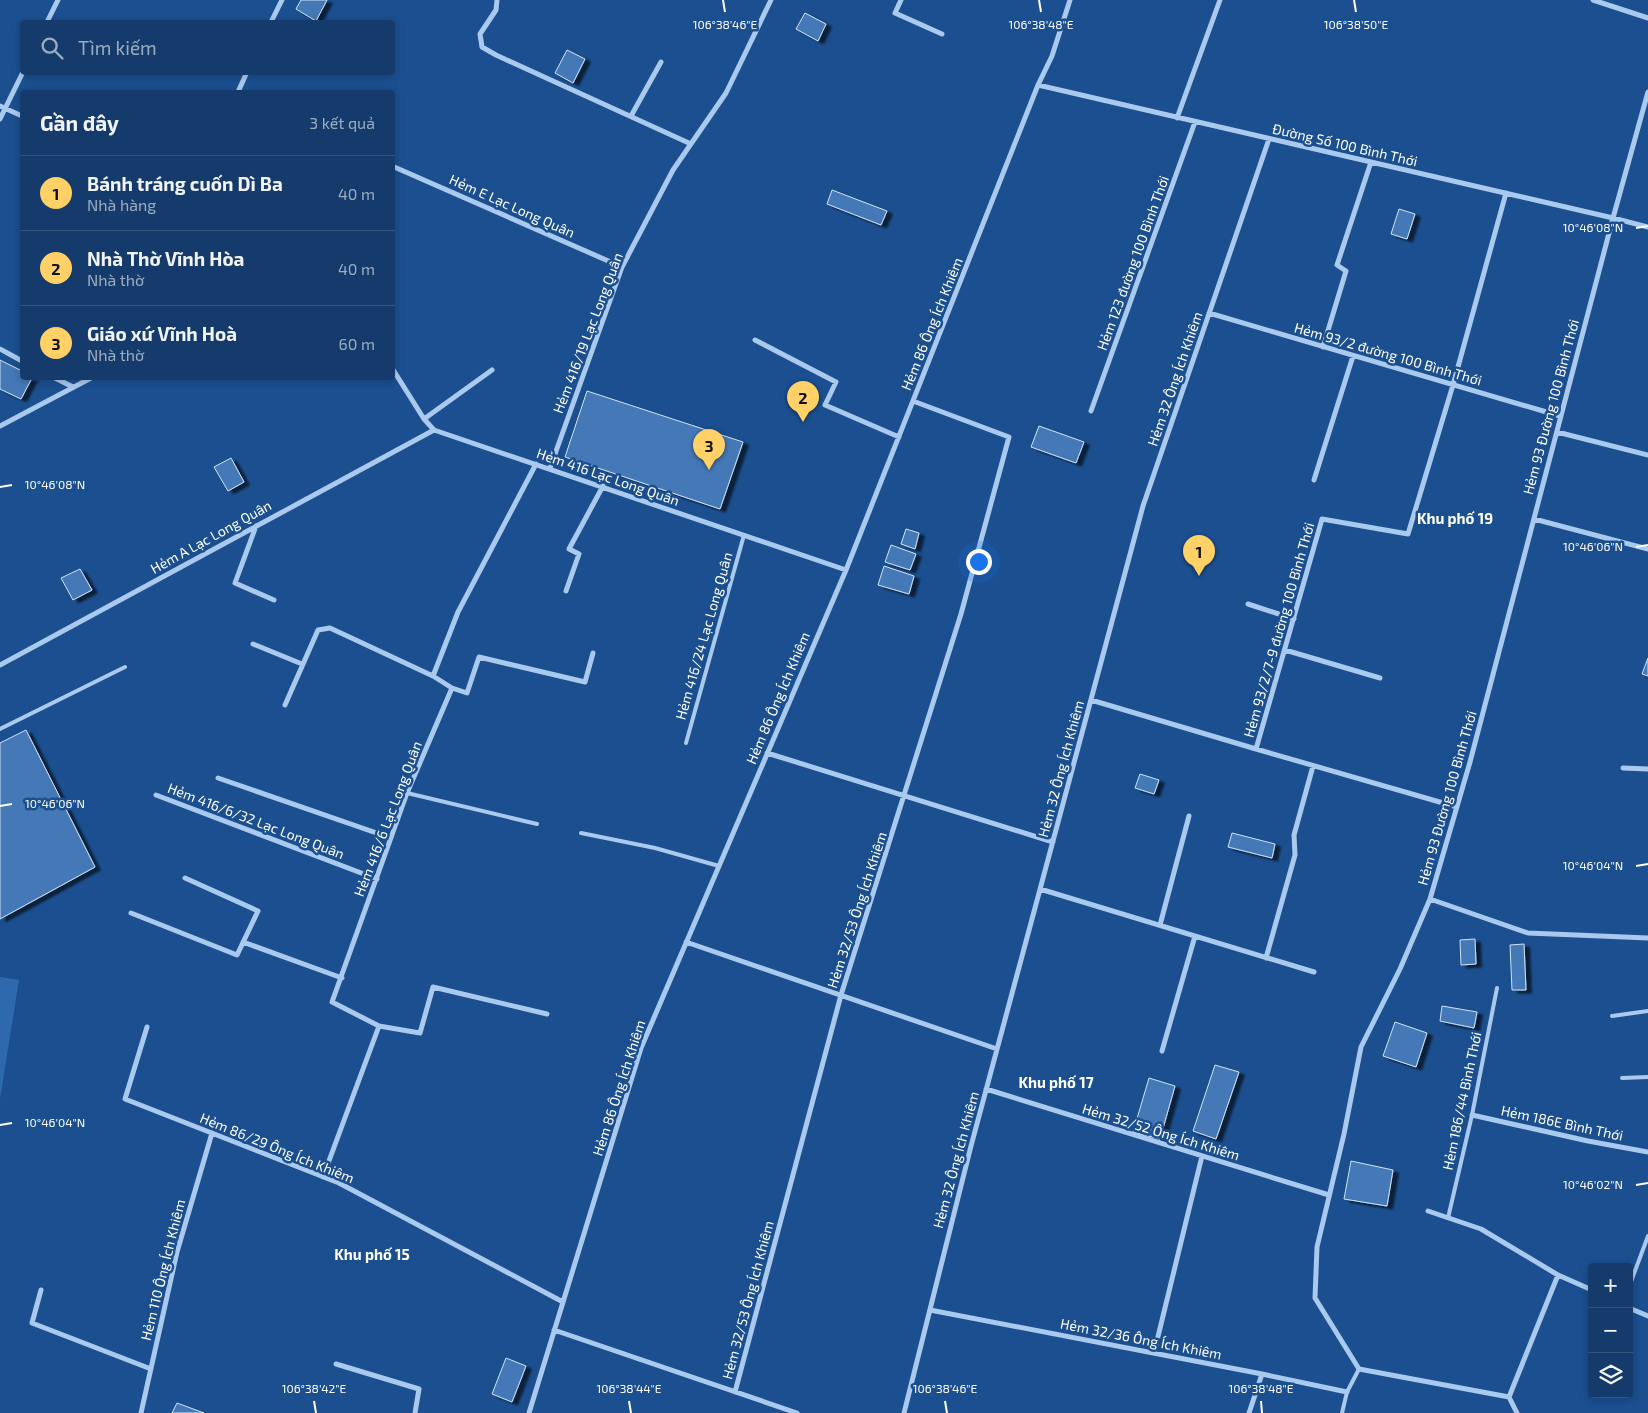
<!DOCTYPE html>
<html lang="vi">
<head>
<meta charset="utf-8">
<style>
  body { margin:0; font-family:"Exo 2",sans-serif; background:#1d4271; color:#f1f3f6 }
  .controls { position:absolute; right:15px; bottom:15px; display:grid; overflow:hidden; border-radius:5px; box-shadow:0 2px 8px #0003 }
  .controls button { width:45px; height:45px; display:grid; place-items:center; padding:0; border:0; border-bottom:1px solid #33557e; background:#143b6b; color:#f1f3f6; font:25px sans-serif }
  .you { position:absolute; left:978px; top:561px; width:18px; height:18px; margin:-12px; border:4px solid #fff; border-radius:50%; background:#1a73e8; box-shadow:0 0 0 8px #1a73e833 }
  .badge { display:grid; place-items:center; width:32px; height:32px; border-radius:50%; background:#ffd166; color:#111; font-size:16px; font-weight:700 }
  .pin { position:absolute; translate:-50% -41px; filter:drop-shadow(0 1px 2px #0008) }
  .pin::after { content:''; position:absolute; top:26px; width:18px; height:15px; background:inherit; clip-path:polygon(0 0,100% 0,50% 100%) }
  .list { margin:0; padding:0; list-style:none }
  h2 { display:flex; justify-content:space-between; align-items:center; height:65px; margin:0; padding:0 20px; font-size:21px }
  h2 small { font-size:16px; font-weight:400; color:#9dadc1 }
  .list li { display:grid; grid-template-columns:32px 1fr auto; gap:15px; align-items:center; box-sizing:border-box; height:75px; padding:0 20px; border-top:1px solid #33557e }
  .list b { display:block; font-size:19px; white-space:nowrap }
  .list p { margin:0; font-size:16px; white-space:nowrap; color:#9dadc1 }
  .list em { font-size:16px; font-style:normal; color:#9dadc1 }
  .icon { flex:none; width:28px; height:28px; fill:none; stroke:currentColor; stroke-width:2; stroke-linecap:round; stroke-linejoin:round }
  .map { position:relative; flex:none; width:1648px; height:1413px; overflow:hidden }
  .search { position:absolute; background:#143b6b; box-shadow:0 2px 8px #0003; left:20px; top:20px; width:375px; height:55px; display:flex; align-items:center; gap:12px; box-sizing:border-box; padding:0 18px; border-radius:5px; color:#9dadc1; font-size:19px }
  .panel { position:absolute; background:#143b6b; box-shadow:0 2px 8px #0003; left:20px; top:90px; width:375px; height:290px; border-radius:5px }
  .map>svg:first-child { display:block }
</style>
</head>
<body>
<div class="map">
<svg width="1648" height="1413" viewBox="0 0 1648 1413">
  <defs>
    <filter id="shadow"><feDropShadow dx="5.5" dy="3" stdDeviation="1" flood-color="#0009"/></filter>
  </defs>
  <rect width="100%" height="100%" fill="#1b4f8f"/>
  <path fill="#2e69ad" d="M 0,977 L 19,980 L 0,1099 Z"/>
  <path fill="#4478b7" stroke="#cfe3fa" filter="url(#shadow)" d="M 301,0 L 327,0 L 316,21 L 296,9 Z
    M 805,13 L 826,24 L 818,41 L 796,29 Z
    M 567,50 L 585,59 L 573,83 L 555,73 Z
    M 832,190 L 887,211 L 881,225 L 827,204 Z
    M 1399,209 L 1415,214 L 1407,239 L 1391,234 Z
    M 0,360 L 22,371 L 22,378 L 32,378 L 21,399 L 0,389 Z
    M 587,391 L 743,442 L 720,509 L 565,457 Z
    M 1039,426 L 1084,442 L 1076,463 L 1031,447 Z
    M 231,458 L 244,482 L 228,491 L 214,467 Z
    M 906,529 L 919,533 L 915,549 L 901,544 Z
    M 891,545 L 916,554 L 910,570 L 885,562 Z
    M 884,566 L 914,576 L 909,594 L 878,585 Z
    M 80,569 L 92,590 L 73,600 L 61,578 Z
    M 1648,658 L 1648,676 L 1642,674 Z
    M 26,730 L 95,867 L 0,919 L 0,743 Z
    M 1140,774 L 1159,780 L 1154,794 L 1135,788 Z
    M 1232,833 L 1275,844 L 1272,858 L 1228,847 Z
    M 1475,939 L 1476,964 L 1461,965 L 1460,940 Z
    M 1524,944 L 1526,990 L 1512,990 L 1510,945 Z
    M 1442,1006 L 1477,1012 L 1474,1028 L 1440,1021 Z
    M 1395,1022 L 1427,1033 L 1416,1067 L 1383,1056 Z
    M 1215,1065 L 1239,1072 L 1216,1139 L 1193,1131 Z
    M 1149,1078 L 1175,1086 L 1160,1139 L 1133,1132 Z
    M 1351,1161 L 1393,1170 L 1387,1206 L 1344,1199 Z
    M 506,1358 L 526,1366 L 512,1402 L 492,1394 Z
    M 177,1403 L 204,1413 L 172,1413 Z"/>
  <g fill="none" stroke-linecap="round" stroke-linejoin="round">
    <path stroke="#a9c9ee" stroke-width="4" d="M 0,729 L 125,667
      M 686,743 L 744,535
      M 407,793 L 537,824
      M 581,833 L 655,848 L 719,866
      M 1612,1016 L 1648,1011
      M 1622,1078 L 1648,1077
      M 1448,1218 L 1472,1115 L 1497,988
      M 1629,1287 L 1648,1236
      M 1342,1413 L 1347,1392 L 1359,1369"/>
    <path stroke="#a9c9ee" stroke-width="5" d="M 497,0 L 496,10 L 480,34 L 482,47 L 496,55 L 691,144
      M 901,0 L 895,13 L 942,34
      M 1593,0 L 1648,18
      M 47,22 L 58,0
      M 271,22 L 282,0
      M 1038,85 L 1613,218 L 1648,227
      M 238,92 L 247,72
      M 0,106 L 22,116
      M 631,116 L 661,62
      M 1177,118 L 1220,0
      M 0,119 L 23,72
      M 392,166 L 622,267
      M 1209,313 L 1560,416
      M 755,340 L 836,382 L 825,405 L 899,437
      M 1323,347 L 1346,271 L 1337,265 L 1371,162
      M 0,349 L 22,361
      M 392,368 L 424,419 L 434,430 L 846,570
      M 55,378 L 73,387
      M 1091,411 L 1195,122
      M 424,419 L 492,370
      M 0,426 L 91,378
      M 1557,432 L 1648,455
      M 550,468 L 622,267 L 673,170 L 726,93 L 771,0
      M 1314,480 L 1353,356
      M 1534,519 L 1648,549
      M 256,526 L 235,583 L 274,600
      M 566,591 L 579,554 L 569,549 L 603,486
      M 1248,604 L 1294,619
      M 253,644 L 302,664
      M 1285,650 L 1380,678
      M 0,665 L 434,430
      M 452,688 L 467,693 L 479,657 L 585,682 L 593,653
      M 1091,700 L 1256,749 L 1457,807
      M 285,705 L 318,630 L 330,628 L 433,676
      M 1256,749 L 1322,519 L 1408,534 L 1453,385 L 1506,193
      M 767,753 L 1053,842
      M 1623,768 L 1648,769
      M 218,778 L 391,838
      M 156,795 L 377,879
      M 1040,889 L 1314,972
      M 1430,899 L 1528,933 L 1648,938
      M 131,913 L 237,955 L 258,911 L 185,878
      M 1160,925 L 1189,816
      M 243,942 L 342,978
      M 686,942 L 997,1049
      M 1266,958 L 1295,855 L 1294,835 L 1313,766
      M 379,1026 L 420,1033 L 433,987 L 547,1014
      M 147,1027 L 125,1099 L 339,1183 L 563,1302
      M 1162,1051 L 1195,936
      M 986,1089 L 1329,1195
      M 1472,1115 L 1588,1141 L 1648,1152
      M 323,1177 L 379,1026 L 332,1002 L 407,793 L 452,688 L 433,676 L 458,612 L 536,464
      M 1428,1211 L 1481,1229 L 1558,1275 L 1592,1290
      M 41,1290 L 32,1323 L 151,1369
      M 1629,1308 L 1648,1316
      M 930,1310 L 1262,1374 L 1347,1392
      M 554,1330 L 797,1413
      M 1154,1353 L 1202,1156
      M 336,1364 L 419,1389 L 415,1413
      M 735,1392 L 841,995 L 961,614 L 1009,437 L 913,401
      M 1509,1397 L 1359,1369 L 1315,1298 L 1317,1247 L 1344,1134 L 1361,1047 L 1400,969 L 1430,899 L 1470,762 L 1613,218 L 1648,92
      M 141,1413 L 177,1252 L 212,1133
      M 529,1413 L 641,1048 L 846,570 L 1038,85 L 1052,56 L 1070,0
      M 904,1413 L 971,1146 L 1143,506 L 1269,139
      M 1249,1413 L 1262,1374
      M 1517,1413 L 1509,1397 L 1558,1275"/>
  </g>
  <path fill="none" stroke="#fff" stroke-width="2" d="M 723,0 L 725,12M 1039,0 L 1041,12M 1354,0 L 1356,12M 1636,228 L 1648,226M 0,487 L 12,485M 1636,547 L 1648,545M 0,806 L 12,804M 1636,866 L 1648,864M 0,1125 L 12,1123M 1636,1185 L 1648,1183M 314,1401 L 316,1413M 629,1401 L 631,1413M 945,1401 L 947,1413M 1261,1401 L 1262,1413"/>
  <g text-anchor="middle" stroke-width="5" stroke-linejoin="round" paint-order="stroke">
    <g font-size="14" fill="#fff" stroke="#1b4f8f">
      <text transform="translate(1345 145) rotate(13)" y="5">Đường Số 100 Bình Thới</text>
      <text transform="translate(512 206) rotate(24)" y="5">Hẻm E Lạc Long Quân</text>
      <text transform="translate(1133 263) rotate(-70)" y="5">Hẻm 123 đường 100 Bình Thới</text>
      <text transform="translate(932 324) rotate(-68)" y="5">Hẻm 86 Ông Ích Khiêm</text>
      <text transform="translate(588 333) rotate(-69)" y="5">Hẻm 416/19 Lạc Long Quân</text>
      <text transform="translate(1388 354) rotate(16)" y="5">Hẻm 93/2 đường 100 Bình Thới</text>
      <text transform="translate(1175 379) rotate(-71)" y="5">Hẻm 32 Ông Ích Khiêm</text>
      <text transform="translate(1551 407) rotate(-75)" y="5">Hẻm 93 Đường 100 Bình Thới</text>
      <text transform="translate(608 477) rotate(19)" y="5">Hẻm 416 Lạc Long Quân</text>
      <text transform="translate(211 537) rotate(-29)" y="5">Hẻm A Lạc Long Quân</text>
      <text transform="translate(1279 630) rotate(-74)" y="5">Hẻm 93/2/7-9 đường 100 Bình Thới</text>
      <text transform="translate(704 636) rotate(-74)" y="5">Hẻm 416/24 Lạc Long Quân</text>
      <text transform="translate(778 698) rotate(-67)" y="5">Hẻm 86 Ông Ích Khiêm</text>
      <text transform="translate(1061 769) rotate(-75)" y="5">Hẻm 32 Ông Ích Khiêm</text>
      <text transform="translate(1447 798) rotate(-74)" y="5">Hẻm 93 Đường 100 Bình Thới</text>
      <text transform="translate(388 819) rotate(-69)" y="5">Hẻm 416/6 Lạc Long Quân</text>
      <text transform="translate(256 821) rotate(21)" y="5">Hẻm 416/6/32 Lạc Long Quân</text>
      <text transform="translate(857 910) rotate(-72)" y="5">Hẻm 32/53 Ông Ích Khiêm</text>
      <text transform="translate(619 1088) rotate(-72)" y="5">Hẻm 86 Ông Ích Khiêm</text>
      <text transform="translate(1462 1101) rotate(-78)" y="5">Hẻm 186/44 Bình Thới</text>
      <text transform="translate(1562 1123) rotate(12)" y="5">Hẻm 186E Bình Thới</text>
      <text transform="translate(1161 1132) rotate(17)" y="5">Hẻm 32/52 Ông Ích Khiêm</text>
      <text transform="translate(277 1148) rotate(22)" y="5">Hẻm 86/29 Ông Ích Khiêm</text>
      <text transform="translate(956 1160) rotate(-75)" y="5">Hẻm 32 Ông Ích Khiêm</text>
      <text transform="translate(163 1270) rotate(-76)" y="5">Hẻm 110 Ông Ích Khiêm</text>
      <text transform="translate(748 1300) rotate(-75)" y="5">Hẻm 32/53 Ông Ích Khiêm</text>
      <text transform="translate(1141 1339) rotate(11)" y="5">Hẻm 32/36 Ông Ích Khiêm</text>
    </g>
    <g font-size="15" font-weight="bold" fill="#fff" stroke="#1b4f8f">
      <text x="1455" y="524">Khu phố 19</text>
      <text x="1056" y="1088">Khu phố 17</text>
      <text x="372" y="1260">Khu phố 15</text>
    </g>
  </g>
  <g font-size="12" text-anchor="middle" fill="#fff" stroke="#1b4f8f" stroke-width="5" stroke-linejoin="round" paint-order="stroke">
    <text x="725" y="29">106°38'46"E</text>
    <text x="1356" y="29">106°38'50"E</text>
    <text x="1041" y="29">106°38'48"E</text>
    <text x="1593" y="232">10°46'08"N</text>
    <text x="55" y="489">10°46'08"N</text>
    <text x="1593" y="551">10°46'06"N</text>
    <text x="55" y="808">10°46'06"N</text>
    <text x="1593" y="870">10°46'04"N</text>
    <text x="55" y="1127">10°46'04"N</text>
    <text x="1593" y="1189">10°46'02"N</text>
    <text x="314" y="1393">106°38'42"E</text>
    <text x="629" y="1393">106°38'44"E</text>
    <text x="945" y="1393">106°38'46"E</text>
    <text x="1261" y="1393">106°38'48"E</text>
  </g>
</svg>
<div class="controls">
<button>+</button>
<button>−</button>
<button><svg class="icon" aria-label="layers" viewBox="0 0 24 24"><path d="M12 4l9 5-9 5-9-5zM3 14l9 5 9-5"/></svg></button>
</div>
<div class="you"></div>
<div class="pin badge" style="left:1199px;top:576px">1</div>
<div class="pin badge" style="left:803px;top:422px">2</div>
<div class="pin badge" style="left:709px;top:470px">3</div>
<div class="search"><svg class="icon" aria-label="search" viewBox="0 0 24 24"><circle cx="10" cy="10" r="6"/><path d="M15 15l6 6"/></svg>Tìm kiếm</div>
<section class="panel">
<h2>Gần đây<small>3 kết quả</small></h2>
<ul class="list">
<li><span class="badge">1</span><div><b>Bánh tráng cuốn Dì Ba</b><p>Nhà hàng</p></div><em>40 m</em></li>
<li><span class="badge">2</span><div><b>Nhà Thờ Vĩnh Hòa</b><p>Nhà thờ</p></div><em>40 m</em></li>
<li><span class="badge">3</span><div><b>Giáo xứ Vĩnh Hoà</b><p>Nhà thờ</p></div><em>60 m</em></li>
</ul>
</section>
</div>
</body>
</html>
